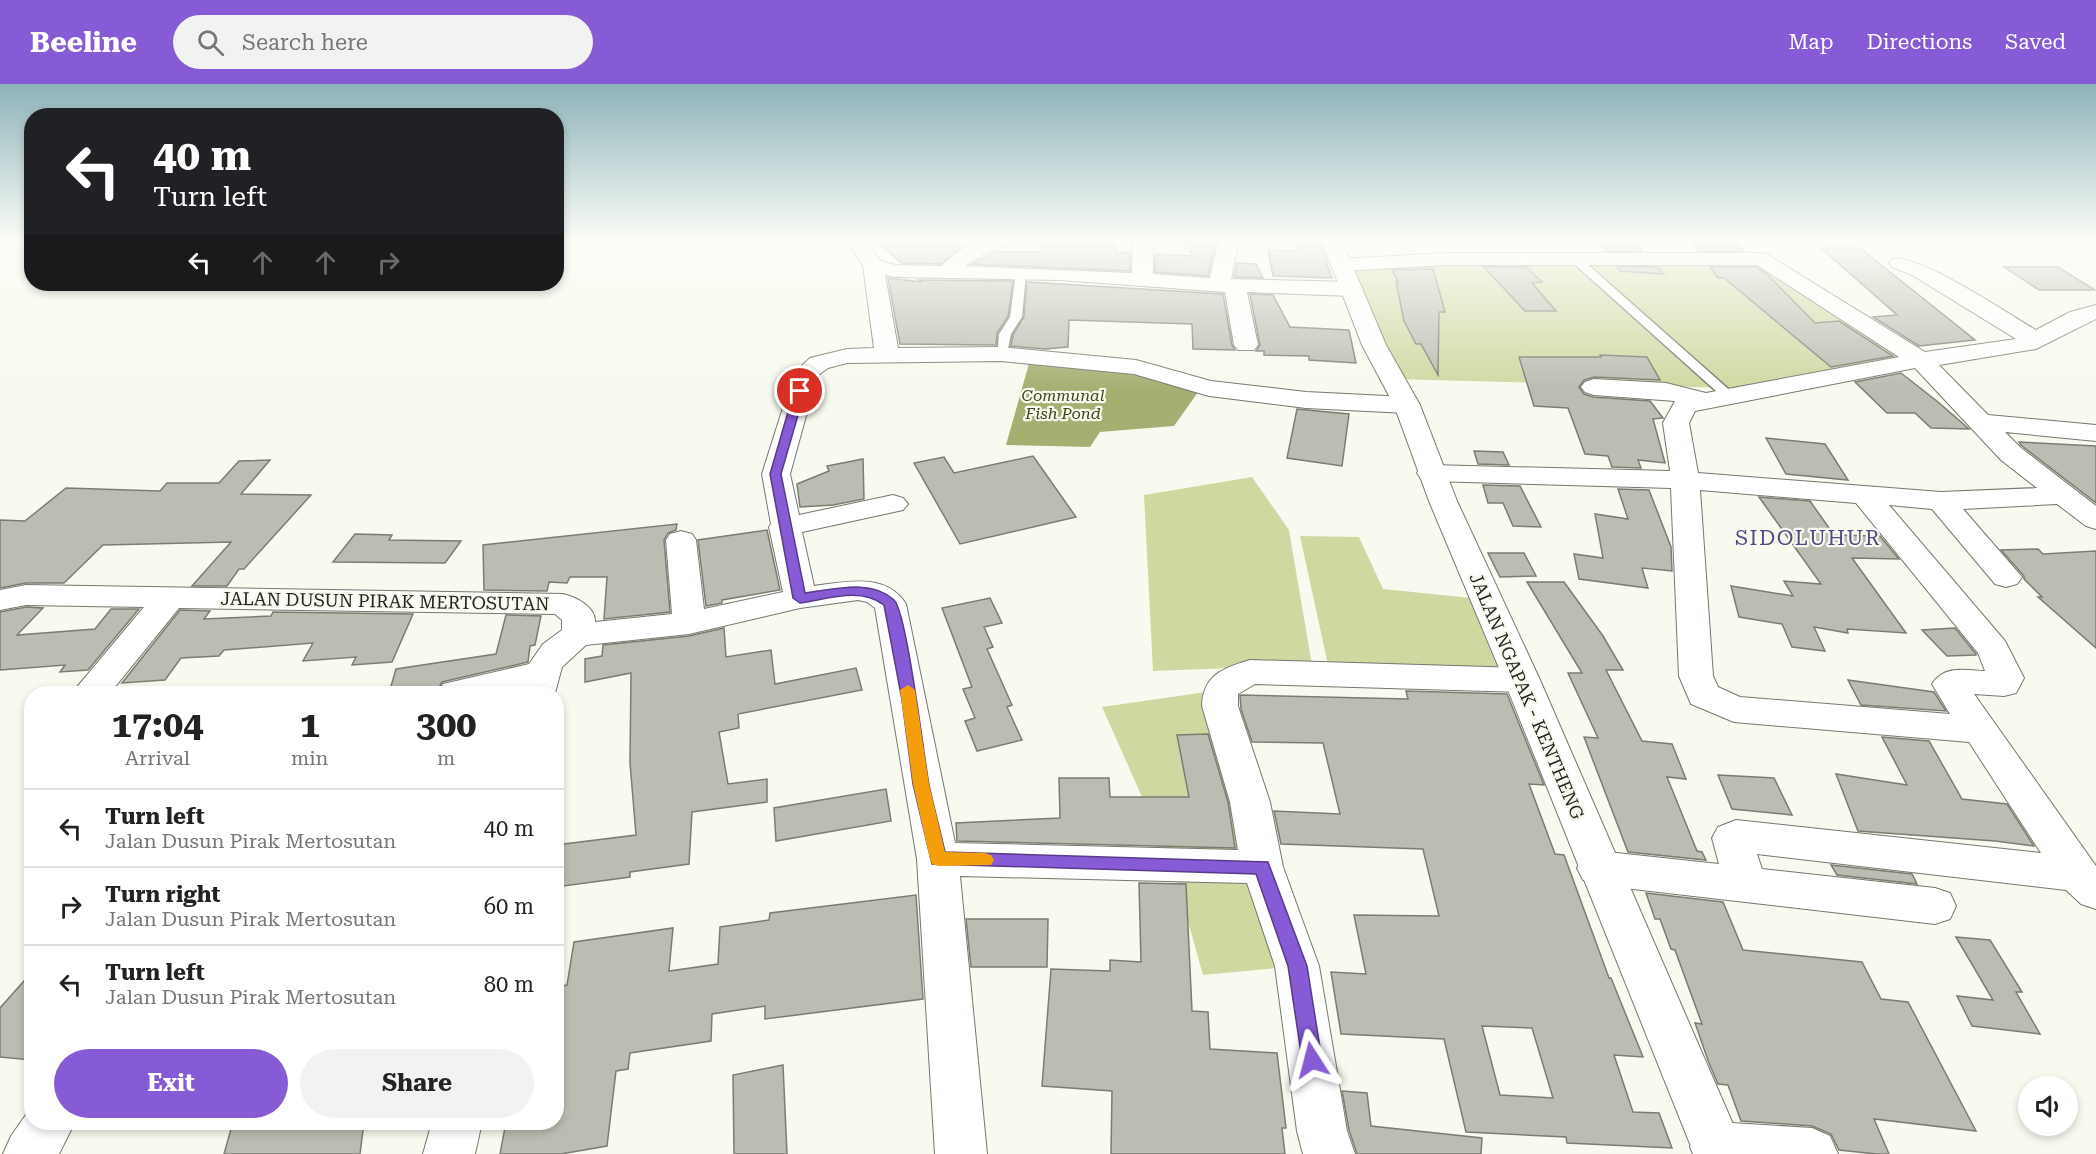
<!DOCTYPE html>
<style>
:root{--surface:#fff;--page:#f2f2f2;--text:#222;--muted:#767676;--line:#e0e0e0;--accent:#875bd5}
body{margin:0;font-family:"Roboto Serif",serif;background:var(--page);color:var(--text);height:100vh;display:flex;flex-direction:column;font-size:22px;white-space:nowrap}
*{box-sizing:border-box;margin:0}
p{font-size:20px;color:var(--muted)}
.icon{flex:none;width:33px;height:33px;fill:none;stroke:currentColor;stroke-width:2;stroke-linecap:round;stroke-linejoin:round}
.map{position:relative;flex:1;overflow:hidden}
.side{position:absolute;left:24px;top:602px;width:540px;height:444px;display:flex;flex-direction:column;background:var(--surface);border-radius:24px;box-shadow:0 3px 9px #0003}
.side>*{flex:none}
.hud{position:absolute;left:24px;top:24px;width:540px;height:183px;border-radius:24px;box-shadow:0 3px 9px #0003;background:#202124;color:#fff;overflow:hidden}
.fabs{position:absolute;left:2018px;top:992px;display:grid;gap:12px}
.fabs a{display:grid;place-items:center;width:60px;height:60px;border-radius:50%;background:var(--surface);box-shadow:0 3px 9px #0003;font-size:30px}
.pin{position:absolute;display:grid;place-items:center;width:51px;height:51px;color:#fff;margin:-26px;border:3px solid #fff;border-radius:50%;box-shadow:0 2px 6px #0007}
.me{position:absolute;width:66px;margin:-33px;rotate:351deg;stroke-linejoin:round;filter:drop-shadow(0 0 4px #0008)}
.turn{display:flex;align-items:center;gap:21px;height:126px;padding:0 30px;font-size:27px}
.turn .icon{width:78px;height:78px;stroke-width:2.5}
.turn b{display:block;font-size:42px;line-height:51px}
.lanes{display:flex;align-items:center;height:57px;padding:0 30px;background:#0003;justify-content:center;gap:30px;direction:ltr}
.lanes .off{opacity:.35}
.eta{display:flex;justify-content:space-evenly;align-items:center;height:102px;text-align:center}
.eta b{font-size:36px;font-weight:700;line-height:42px}
.button{display:flex;gap:12px;margin-top:auto;padding:12px 30px}
.button a{flex:1;height:69px;border-radius:36px;background:var(--accent);color:#fff;font-size:24px;font-weight:700;line-height:69px;text-align:center}
.button a+a{background:var(--page);color:var(--text)}
ul{padding:0;list-style:none}
li{display:flex;align-items:center;gap:18px;height:78px;padding:0 30px;border-top:2px solid var(--line)}
li div{flex:1}
li b{display:block;font-size:22px}
li em{font-style:normal}
header{display:flex;align-items:center;gap:36px;box-sizing:border-box;height:84px;padding:0 30px;background:var(--accent);color:#fff}
header strong{font-size:28px}
nav{display:flex;gap:33px;margin-inline-start:auto;font-size:21px}
.search{width:420px;height:54px;background:var(--page);display:flex;align-items:center;gap:15px;box-sizing:border-box;padding:0 21px;border-radius:33px;color:var(--muted);font-size:22px}
.map>svg:first-child{display:block}
.green{fill:#ced9a2}
.water{fill:#a4b072}
.building{fill:#babdb1;stroke:#7a7d72;stroke-width:1.5;fill-rule:evenodd}
.lines{fill:none;stroke-linecap:round;stroke-linejoin:round}
.lane-casing{stroke:#75786d;stroke-width:3}
.street-casing{stroke:#75786d;stroke-width:2}
.primary-casing{stroke:#75786d;stroke-width:2}
.lane{fill:#fff;fill-rule:evenodd}
.street{fill:#fff;fill-rule:evenodd}
.primary{fill:#fff;fill-rule:evenodd}
.route{fill:#875bd5;stroke:#583b8a;stroke-width:1.5}
.slow{fill:#f59e0b}
.labels{text-anchor:middle;dominant-baseline:central;stroke-width:4.5;stroke-linejoin:round;paint-order:stroke}
.far-water-label{font-size:16px;font-style:italic;fill:#404718;stroke:#f7faee}
.street-label{font-size:18px;fill:#242521;stroke:#f7faee}
.quarter-label{font-size:21px;letter-spacing:1.5px;fill:#5a4684;stroke:#f7faee}
</style>
<header>
<strong>Beeline</strong>
<div class="search"><svg class="icon" aria-label="search" viewBox="0 0 24 24"><circle cx="10" cy="10" r="6"/><path d="M15 15l6 6"/></svg>Search here</div>
<nav><a>Map</a><a>Directions</a><a>Saved</a></nav>
</header>
<div class="map">
<svg width="2096" height="1070" viewBox="0 0 2096 1070">
<rect width="100%" height="100%" fill="#f7faee"/>
<g class="green">
<path d="M 1761,175 L 1929,277 L 1784,298 L 1729,304 L 1395,295 L 1341,181 Z"/>
<path d="M 1252,393 L 1289,446 L 1312,581 L 1153,587 L 1144,411 Z"/>
<path d="M 1300,452 L 1359,453 L 1383,505 L 1471,514 L 1503,589 L 1328,581 Z"/>
<path d="M 1220,606 L 1297,882 L 1203,891 L 1172,780 L 1102,623 Z"/>
</g>
<path class="water" d="M 1030,276 L 1134,285 L 1201,304 L 1174,342 L 1100,348 L 1090,363 L 1006,361 Z"/>
<g class="building">
<path d="M 875,155 L 945,155 L 949,158 L 958,157 L 962,163 L 941,180 L 901,179 Z"/>
<path d="M 1044,155 L 1085,155 L 1085,158 L 1117,160 L 1115,168 L 1130,169 L 1130,187 L 972,180 L 994,168 L 1041,168 Z"/>
<path d="M 1184,155 L 1214,155 L 1216,158 L 1208,192 L 1155,188 L 1155,170 L 1193,172 Z"/>
<path d="M 1294,155 L 1319,155 L 1332,194 L 1273,192 L 1268,166 L 1298,167 Z"/>
<path d="M 1597,155 L 1631,155 L 1642,167 L 1605,167 Z"/>
<path d="M 1689,155 L 1733,155 L 1744,167 L 1698,167 Z"/>
<path d="M 1821,164 L 1860,164 L 1975,256 L 1919,262 L 1873,233 L 1897,231 Z"/>
<path d="M 1237,179 L 1256,180 L 1263,194 L 1234,193 Z"/>
<path d="M 1484,183 L 1526,183 L 1542,198 L 1532,199 L 1556,227 L 1525,227 Z"/>
<path d="M 1617,183 L 1657,183 L 1664,190 L 1620,187 Z"/>
<path d="M 1710,183 L 1756,183 L 1767,190 L 1815,239 L 1839,237 L 1893,272 L 1831,283 L 1724,194 L 1718,194 Z"/>
<path d="M 2004,183 L 2058,183 L 2095,206 L 2039,206 Z"/>
<path d="M 1433,185 L 1445,228 L 1439,228 L 1438,291 L 1421,260 L 1416,260 L 1404,237 L 1396,198 L 1398,198 L 1392,186 Z"/>
<path d="M 888,194 L 922,198 L 919,196 L 1013,197 L 1008,232 L 997,249 L 996,261 L 900,260 Z"/>
<path d="M 1027,198 L 1223,210 L 1232,261 L 1235,266 L 1193,265 L 1192,240 L 1069,236 L 1068,263 L 1045,265 L 1011,262 L 1013,251 L 1024,233 Z"/>
<path d="M 1250,210 L 1273,211 L 1290,243 L 1349,246 L 1356,279 L 1309,276 L 1309,272 L 1264,271 L 1264,267 L 1256,267 L 1260,261 Z"/>
<path d="M 1600,271 L 1647,273 L 1660,296 L 1594,293 L 1584,296 L 1579,303 L 1584,310 L 1593,313 L 1650,317 L 1663,334 L 1653,335 L 1665,379 L 1638,376 L 1641,384 L 1612,383 L 1608,372 L 1585,370 L 1568,324 L 1534,322 L 1519,273 L 1601,273 Z"/>
<path d="M 1901,289 L 1938,318 L 1969,345 L 1931,344 L 1915,329 L 1887,329 L 1855,298 Z"/>
<path d="M 1297,325 L 1349,330 L 1342,382 L 1287,374 Z"/>
<path d="M 1766,354 L 1825,360 L 1848,396 L 1786,390 Z"/>
<path d="M 2019,358 L 2096,362 L 2096,419 L 2022,362 Z"/>
<path d="M 1474,367 L 1503,368 L 1509,381 L 1478,380 Z"/>
<path d="M 1033,372 L 1076,433 L 960,460 L 914,379 L 944,373 L 954,389 Z"/>
<path d="M 863,375 L 864,415 L 833,421 L 800,423 L 797,400 L 829,387 L 827,382 Z"/>
<path d="M 270,376 L 241,410 L 311,411 L 244,485 L 239,485 L 227,502 L 192,502 L 231,458 L 103,461 L 64,499 L 26,499 L 0,504 L 0,436 L 25,437 L 66,404 L 160,407 L 167,399 L 219,399 L 239,377 Z"/>
<path d="M 1483,401 L 1520,402 L 1541,443 L 1513,442 L 1503,419 L 1488,419 Z"/>
<path d="M 1618,405 L 1649,406 L 1671,463 L 1672,487 L 1642,484 L 1648,504 L 1579,495 L 1574,470 L 1603,474 L 1595,430 L 1628,435 Z"/>
<path d="M 1759,413 L 1810,417 L 1834,451 L 1880,452 L 1899,475 L 1852,474 L 1906,549 L 1847,545 L 1848,549 L 1814,543 L 1825,567 L 1792,563 L 1782,540 L 1739,533 L 1731,502 L 1793,512 L 1784,497 L 1821,500 Z"/>
<path d="M 677,440 L 676,446 L 668,449 L 664,456 L 670,528 L 604,535 L 607,493 L 570,493 L 567,499 L 549,498 L 547,507 L 484,506 L 483,461 Z"/>
<path d="M 767,446 L 780,506 L 722,516 L 722,519 L 706,522 L 698,456 Z"/>
<path d="M 355,450 L 392,451 L 389,456 L 461,457 L 445,479 L 333,478 Z"/>
<path d="M 2038,465 L 2043,470 L 2096,467 L 2096,564 L 2038,513 L 2042,513 L 2024,495 L 2024,492 L 2001,466 Z"/>
<path d="M 1488,469 L 1524,469 L 1536,492 L 1500,493 Z"/>
<path d="M 1527,498 L 1564,498 L 1603,552 L 1623,586 L 1606,586 L 1642,657 L 1672,660 L 1686,695 L 1667,693 L 1697,767 L 1702,768 L 1706,776 L 1628,768 L 1584,653 L 1598,654 L 1568,589 L 1582,589 Z"/>
<path d="M 990,514 L 1002,539 L 984,543 L 993,563 L 987,565 L 1012,621 L 1007,623 L 1022,656 L 977,667 L 965,637 L 975,634 L 963,605 L 972,603 L 942,524 Z"/>
<path d="M 26,523 L 43,524 L 17,551 L 95,545 L 111,525 L 139,525 L 88,586 L 60,588 L 65,581 L 0,586 L 0,528 Z"/>
<path d="M 180,526 L 210,527 L 204,535 L 271,532 L 273,528 L 413,530 L 392,578 L 352,581 L 356,573 L 303,577 L 313,559 L 224,566 L 219,572 L 181,574 L 165,596 L 122,599 Z"/>
<path d="M 506,531 L 541,532 L 535,561 L 530,562 L 528,578 L 442,598 L 436,609 L 389,609 L 396,585 L 496,570 Z"/>
<path d="M 724,544 L 726,573 L 771,566 L 775,600 L 856,584 L 862,606 L 738,630 L 739,644 L 719,648 L 728,700 L 767,695 L 767,718 L 692,728 L 689,780 L 630,788 L 630,793 L 556,803 L 556,761 L 636,751 L 630,679 L 631,589 L 585,598 L 585,575 L 602,572 L 603,561 L 689,552 Z"/>
<path d="M 1955,544 L 1976,570 L 1976,571 L 1947,572 L 1922,546 Z"/>
<path d="M 1848,596 L 1934,608 L 1946,627 L 1861,621 Z"/>
<path d="M 1406,607 L 1507,610 L 1544,701 L 1529,700 L 1555,770 L 1564,771 L 1609,894 L 1611,894 L 1643,973 L 1614,971 L 1633,1028 L 1659,1029 L 1672,1064 L 1567,1059 L 1566,1053 L 1466,1048 L 1444,955 L 1341,950 L 1331,888 L 1366,890 L 1354,831 L 1439,832 L 1423,765 L 1281,760 L 1274,727 L 1340,730 L 1323,659 L 1252,658 L 1241,625 L 1240,611 L 1408,615 ZM 1482,942 L 1532,944 L 1553,1014 L 1500,1011 Z"/>
<path d="M 1208,650 L 1228,718 L 1235,764 L 957,757 L 956,739 L 1060,734 L 1059,694 L 1109,694 L 1110,713 L 1189,713 L 1177,651 Z"/>
<path d="M 1882,653 L 1929,657 L 1962,715 L 2007,720 L 2034,762 L 1995,757 L 1858,747 L 1836,690 L 1907,701 Z"/>
<path d="M 1718,691 L 1774,694 L 1792,731 L 1732,725 Z"/>
<path d="M 886,705 L 891,737 L 776,757 L 774,724 Z"/>
<path d="M 1831,781 L 1912,790 L 1917,800 L 1837,791 Z"/>
<path d="M 1139,799 L 1186,800 L 1192,927 L 1208,928 L 1210,965 L 1277,969 L 1286,1044 L 1282,1044 L 1285,1070 L 1111,1070 L 1112,1007 L 1042,1002 L 1051,885 L 1110,887 L 1110,876 L 1141,878 Z"/>
<path d="M 1646,809 L 1723,818 L 1743,866 L 1862,878 L 1881,915 L 1908,918 L 1976,1047 L 1874,1035 L 1889,1070 L 1876,1070 L 1839,1066 L 1831,1050 L 1812,1042 L 1741,1037 L 1728,1001 L 1718,1000 L 1709,979 L 1695,939 L 1702,940 L 1675,866 L 1671,865 L 1660,835 L 1655,835 Z"/>
<path d="M 916,811 L 923,915 L 765,935 L 765,922 L 712,930 L 711,957 L 630,969 L 628,985 L 616,987 L 607,1062 L 561,1070 L 500,1070 L 506,1038 L 556,1038 L 556,903 L 567,901 L 574,858 L 673,844 L 669,887 L 718,880 L 720,843 L 769,836 L 770,829 Z"/>
<path d="M 966,835 L 1048,835 L 1047,883 L 971,883 Z"/>
<path d="M 1956,853 L 1990,856 L 2022,908 L 2016,908 L 2040,950 L 1972,942 L 1957,912 L 1993,916 Z"/>
<path d="M 32,888 L 32,976 L 0,973 L 0,924 Z"/>
<path d="M 783,981 L 787,1070 L 734,1070 L 733,991 Z"/>
<path d="M 1342,1007 L 1367,1009 L 1371,1042 L 1482,1054 L 1481,1070 L 1357,1070 L 1349,1046 Z"/>
<path d="M 233,1038 L 364,1038 L 360,1070 L 224,1070 Z"/>
</g>
<g class="lines">
<g class="lane-casing">
<g id="lane">
<path d="M 1570,172 L 1578,172 L 1734,310 L 1734,316 L 1726,316 L 1570,176 Z"/>
<path d="M 1021,186 L 1026,189 L 1022,233 L 1011,250 L 1007,270 L 997,273 L 999,250 L 1010,233 L 1016,189 Z"/>
</g>
</g>
<g class="street-casing">
<g id="street">
<path d="M 844,155 L 864,155 L 880,177 L 896,181 L 942,182 C 966,156 984,155 1017,155 L 1014,159 L 989,167 L 965,182 L 1132,189 L 1133,155 L 1153,155 L 1153,190 L 1210,194 L 1219,155 L 1239,155 L 1231,195 L 1352,198 L 1360,200 L 1363,205 L 1360,210 L 1352,212 L 1247,208 L 1258,261 L 1254,266 L 1238,266 L 1234,261 L 1225,208 L 1060,196 L 896,193 L 885,191 L 898,264 L 1001,263 L 1136,276 L 1211,297 L 1306,308 L 1407,313 L 1416,316 L 1420,321 L 1416,326 L 1407,329 L 1306,324 L 1209,312 L 1134,290 L 1001,277 L 847,279 L 828,284 L 817,292 L 790,390 L 799,431 L 893,411 L 903,414 L 908,420 L 903,426 L 802,448 L 814,502 C 845,498 886,488 906,520 L 955,759 L 1238,766 L 1230,718 L 1202,622 C 1203,591 1223,584 1250,576 L 1522,584 L 1534,588 L 1540,596 L 1534,604 L 1522,608 L 1255,600 L 1238,610 L 1238,622 L 1270,718 L 1283,783 L 1319,882 L 1347,1047 L 1355,1070 L 1303,1070 L 1297,1047 L 1275,882 L 1247,799 L 960,792 L 987,1070 L 935,1070 L 917,775 L 875,524 L 867,518 L 858,516 L 800,524 L 689,550 L 586,561 L 562,583 L 555,609 L 519,609 L 520,606 L 508,609 L 438,609 L 443,600 L 529,580 L 543,560 L 562,546 L 562,536 L 555,530 L 179,524 L 110,609 L 72,609 L 144,523 L 26,521 L 0,526 L 0,506 L 26,501 L 563,510 C 576,513 596,523 595,538 L 672,530 L 666,456 L 670,450 L 681,447 L 692,450 L 696,456 L 704,525 L 783,508 L 769,443 L 771,440 L 762,390 L 794,289 L 810,274 L 847,265 L 874,264 L 863,181 Z"/>
<path d="M 1447,169 L 1761,169 L 1768,171 L 1925,268 L 2016,255 L 1912,191 L 1892,183 L 1889,179 L 1892,175 C 1917,168 2010,231 2036,246 L 2070,228 L 2096,221 L 2096,235 L 2036,265 L 1939,281 L 1988,331 L 2096,341 L 2096,357 L 2005,348 L 2021,364 L 2096,422 L 2096,445 L 2086,442 L 2057,420 L 1963,425 L 2022,493 L 2017,500 L 2006,503 L 1995,500 L 1932,425 L 1889,421 L 2005,557 L 2024,594 L 2016,609 L 2004,612 L 1974,610 L 2096,782 L 2096,825 L 2081,820 L 2066,806 L 1757,770 L 1762,785 L 1935,804 L 1950,809 L 1956,822 L 1950,835 L 1935,840 L 1598,801 L 1583,796 L 1577,784 L 1583,772 L 1598,767 L 1719,780 L 1712,754 L 1718,743 L 1736,736 L 2041,769 L 1969,658 L 1734,638 L 1691,620 L 1679,592 L 1671,404 L 1431,397 L 1421,395 L 1417,389 L 1421,383 L 1431,381 L 1670,387 L 1663,339 L 1675,317 L 1594,311 L 1585,308 L 1581,303 L 1585,298 L 1594,295 L 1666,299 L 1706,309 L 1899,273 L 1757,181 L 1447,181 L 1341,187 L 1334,185 L 1331,181 L 1334,177 L 1341,175 ZM 1915,284 L 2001,376 L 2037,404 L 1941,408 L 1698,389 L 1689,339 L 1695,327 ZM 1700,406 L 1856,419 L 1978,569 L 1985,587 C 1965,586 1944,581 1932,600 L 1950,630 L 1740,613 L 1718,603 L 1713,592 Z"/>
<path d="M 32,1022 L 32,1038 L 75,1038 L 59,1070 L 3,1070 L 11,1052 Z"/>
<path d="M 432,1038 L 482,1038 L 475,1070 L 423,1070 Z"/>
<path d="M 1716,1038 L 1812,1044 L 1830,1052 L 1838,1070 L 1693,1070 L 1690,1063 L 1698,1045 Z"/>
</g>
</g>
<g class="primary-casing">
<path id="primary" d="M 1321,155 L 1341,155 L 1386,261 L 1420,321 L 1457,417 L 1540,596 L 1746,1070 L 1694,1070 L 1504,596 L 1429,417 L 1394,321 L 1362,261 Z"/>
</g>
<use href="#lane" class="lane"/>
<use href="#street" class="street"/>
<use href="#primary" class="primary"/>
</g>
<linearGradient id="sky" x2="0" y2="1"><stop stop-color="#8db2b9"/><stop offset="0.51" stop-color="#fbfdf7"/><stop offset="1" stop-color="#fbfdf7" stop-opacity="0"/></linearGradient>
<rect width="2096" height="305" fill="url(#sky)"/>
<path class="route" d="M 800,304 L 805,307 L 781,390 L 805,509 C 833,506 871,494 894,516 C 907,528 924,674 929,701 C 934,724 940,746 945,768 L 1268,778 L 1307,882 L 1322,976 L 1319,983 L 1312,986 L 1305,983 L 1302,976 L 1288,882 L 1256,790 L 932,780 L 913,700 L 902,616 L 884,521 C 860,503 828,515 800,519 L 793,514 L 770,390 L 794,307 Z"/>
<path class="slow" d="M 908,601 L 915,606 L 929,700 L 945,768 L 985,769 L 991,771 L 994,776 L 991,781 L 938,782 L 932,780 L 930,775 L 913,700 L 900,606 Z"/>
<g class="labels">
<g class="far-water-label">
<text x="1063" y="311">Communal<tspan x="1063" dy="18">Fish Pond</tspan></text>
</g>
<g class="street-label">
<text transform="translate(385 517) rotate(1)">JALAN DUSUN PIRAK MERTOSUTAN</text>
<text transform="translate(1527 612) rotate(67)">JALAN NGAPAK - KENTHENG</text>
</g>
<g class="quarter-label">
<text x="1808" y="454">SIDOLUHUR</text>
</g>
</g>
</svg>
<div class="fabs">
<a><svg class="icon" aria-label="sound" viewBox="0 0 24 24"><path d="M4 9h4l5-4v14l-5-4H4zM17 9q2 3 0 6"/></svg></a>
</div>
<div class="pin" style="left:800px;top:307px;background:#d93025"><svg class="icon" aria-label="arrive" viewBox="0 0 24 24"><path d="M6 21V4h12l-3 4 3 4H6"/></svg></div>
<svg class="me" style="left:1312px;top:976px" viewBox="-20 -20 40 40"><path d="M0-17L14 15 0 8-14 15z" fill="#875bd5" stroke="#fff" stroke-width="4"/></svg>
<div class="hud">
<div class="turn"><svg class="icon" aria-label="left" viewBox="0 0 24 24"><path d="M17 20v-9H6M10 6l-5 5 5 5"/></svg><div><b>40 m</b>Turn left</div></div>
<div class="lanes"><svg class="icon" aria-label="left" viewBox="0 0 24 24"><path d="M17 20v-9H6M10 6l-5 5 5 5"/></svg><svg class="icon off" aria-label="ahead" viewBox="0 0 24 24"><path d="M12 20V5M6 11l6-6 6 6"/></svg><svg class="icon off" aria-label="ahead" viewBox="0 0 24 24"><path d="M12 20V5M6 11l6-6 6 6"/></svg><svg class="icon off" aria-label="right" viewBox="0 0 24 24"><path d="M7 20v-9h11M14 6l5 5-5 5"/></svg></div>
</div>
<section class="side">
<div class="eta">
<div><b>17:04</b><p>Arrival</p></div>
<div><b>1</b><p>min</p></div>
<div><b>300</b><p>m</p></div>
</div>
<ul>
<li><svg class="icon" aria-label="left" viewBox="0 0 24 24"><path d="M17 20v-9H6M10 6l-5 5 5 5"/></svg><div><b>Turn left</b><p>Jalan Dusun Pirak Mertosutan</p></div><em>40 m</em></li>
<li><svg class="icon" aria-label="right" viewBox="0 0 24 24"><path d="M7 20v-9h11M14 6l5 5-5 5"/></svg><div><b>Turn right</b><p>Jalan Dusun Pirak Mertosutan</p></div><em>60 m</em></li>
<li><svg class="icon" aria-label="left" viewBox="0 0 24 24"><path d="M17 20v-9H6M10 6l-5 5 5 5"/></svg><div><b>Turn left</b><p>Jalan Dusun Pirak Mertosutan</p></div><em>80 m</em></li>
</ul>
<div class="button"><a>Exit</a><a>Share</a></div>
</section>
</div>
